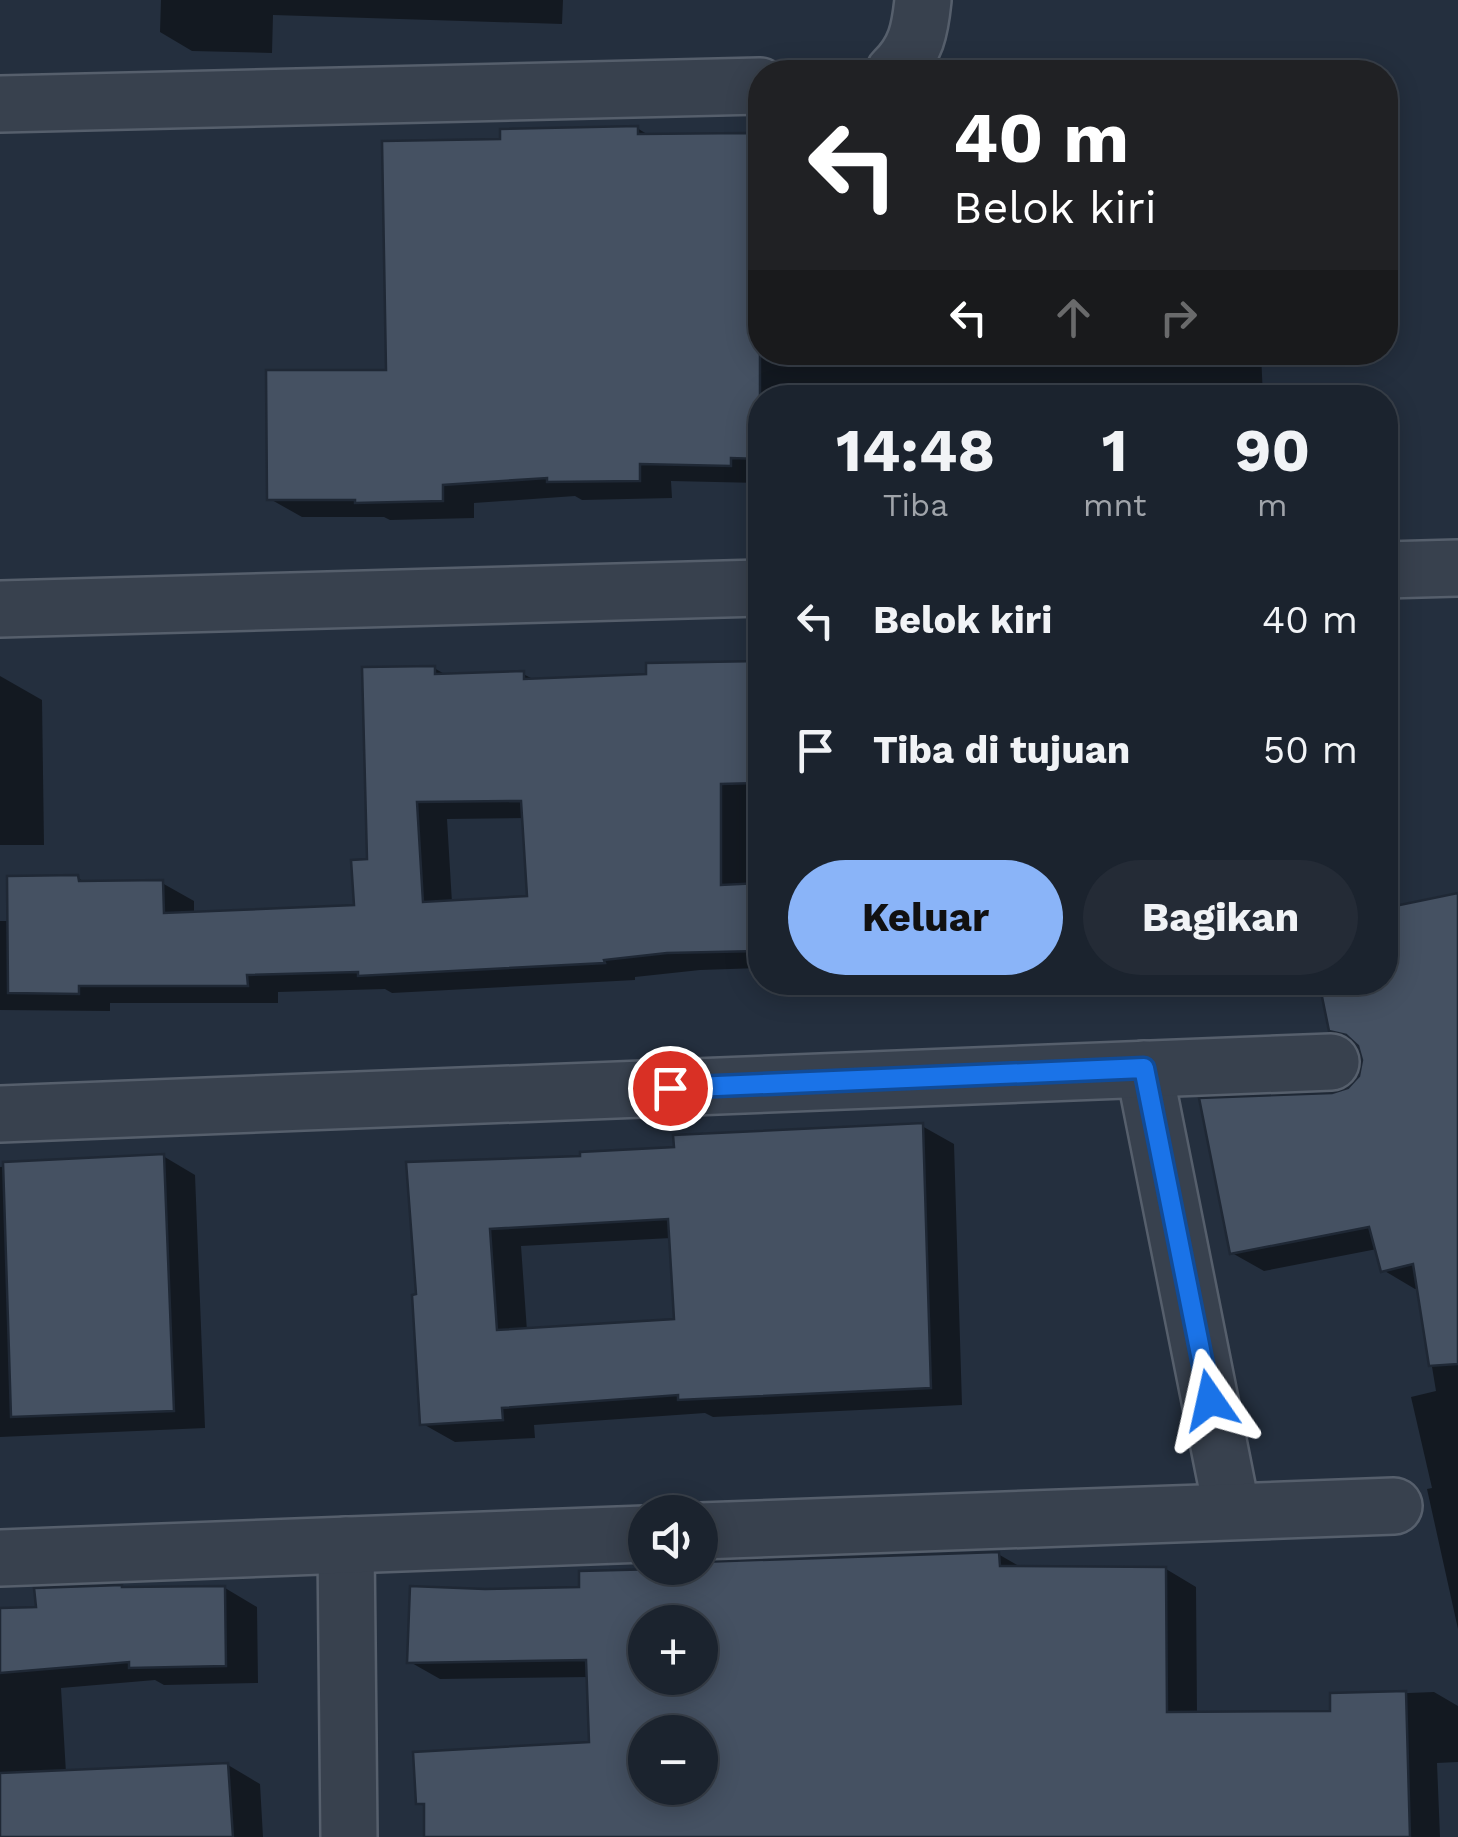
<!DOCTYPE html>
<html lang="id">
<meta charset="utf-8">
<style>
:root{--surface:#1b232e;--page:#242b36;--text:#f1f3f6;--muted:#a0a4aa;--line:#39404a;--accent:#8ab4f8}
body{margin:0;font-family:"Work Sans",sans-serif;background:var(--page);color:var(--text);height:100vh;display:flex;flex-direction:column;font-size:38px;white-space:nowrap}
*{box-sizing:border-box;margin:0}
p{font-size:32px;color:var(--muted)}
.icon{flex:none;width:55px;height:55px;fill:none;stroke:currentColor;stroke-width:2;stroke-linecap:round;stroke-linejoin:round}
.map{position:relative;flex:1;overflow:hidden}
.side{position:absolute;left:748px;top:385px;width:650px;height:610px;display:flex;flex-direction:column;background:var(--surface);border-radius:40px;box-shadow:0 5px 25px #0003,0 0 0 2px var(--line)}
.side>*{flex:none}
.top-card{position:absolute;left:748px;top:60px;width:650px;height:305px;border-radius:40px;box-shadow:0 5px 25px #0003,0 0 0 2px var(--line);background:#202124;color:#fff;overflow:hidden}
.tools{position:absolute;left:628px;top:1495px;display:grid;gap:20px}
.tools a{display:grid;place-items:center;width:90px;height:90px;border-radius:50%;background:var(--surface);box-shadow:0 5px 25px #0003,0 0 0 2px var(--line);font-size:50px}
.pin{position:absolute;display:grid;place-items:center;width:85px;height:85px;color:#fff;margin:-42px;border:5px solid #fff;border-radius:50%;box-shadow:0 2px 10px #0007}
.me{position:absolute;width:110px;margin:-55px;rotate:349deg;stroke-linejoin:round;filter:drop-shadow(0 0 8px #0008)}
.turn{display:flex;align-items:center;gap:35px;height:210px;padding:0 40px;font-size:45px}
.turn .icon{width:130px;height:130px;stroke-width:2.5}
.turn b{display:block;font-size:70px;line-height:85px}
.lanes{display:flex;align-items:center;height:95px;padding:0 40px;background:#0003;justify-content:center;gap:50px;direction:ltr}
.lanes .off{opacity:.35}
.eta{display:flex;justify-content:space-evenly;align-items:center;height:170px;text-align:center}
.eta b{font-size:60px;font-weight:700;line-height:70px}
.button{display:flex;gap:20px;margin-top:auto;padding:20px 40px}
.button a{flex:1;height:115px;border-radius:60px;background:var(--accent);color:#111;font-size:40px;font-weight:700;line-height:115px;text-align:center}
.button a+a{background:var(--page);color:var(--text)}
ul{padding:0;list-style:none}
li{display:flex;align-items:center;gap:30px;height:130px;padding:0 40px}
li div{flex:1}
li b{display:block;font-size:38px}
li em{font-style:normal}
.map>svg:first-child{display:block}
.shadow{fill:#0007;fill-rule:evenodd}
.building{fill:#455162;stroke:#1f2835;stroke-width:2.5;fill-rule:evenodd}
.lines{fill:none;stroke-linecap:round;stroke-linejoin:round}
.minor-casing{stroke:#565f6c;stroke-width:60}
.minor{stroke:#38414e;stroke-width:55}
.route-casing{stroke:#114b97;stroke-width:25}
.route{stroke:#1a73e8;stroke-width:18}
</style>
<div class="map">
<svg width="1458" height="1837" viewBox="0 0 1458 1837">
<rect width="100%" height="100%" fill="#242f3e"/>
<g class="shadow">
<path d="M 161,0 L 563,0 L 562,24 L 273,15 L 272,53 L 192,51 L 160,32 Z"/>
<path d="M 637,128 L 650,136 L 760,133 L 760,352 L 1261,352 L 1263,398 L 760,398 L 760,483 L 671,481 L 672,498 L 582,500 L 575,496 L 474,503 L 474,518 L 390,520 L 384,517 L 302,517 L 270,499 L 389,373 L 503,141 Z"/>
<path d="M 760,663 L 760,968 L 700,970 L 635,977 L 635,980 L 392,993 L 385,989 L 278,992 L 278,1003 L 110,1003 L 110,1011 L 0,1010 L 0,921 L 10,921 L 78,878 L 88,884 L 162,883 L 194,901 L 194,914 L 356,908 L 434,668 L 448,676 L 523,674 L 537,681 L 648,676 ZM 525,818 L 530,898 L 452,903 L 447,819 Z"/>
<path d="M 0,676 L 42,700 L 44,845 L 0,845 Z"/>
<path d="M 1458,896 L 1458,1629 L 1427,1489 L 1432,1488 L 1411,1397 L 1436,1391 L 1419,1288 L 1415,1289 L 1383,1270 L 1377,1249 L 1264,1271 L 1232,1253 L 1333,1096 L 1350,1090 L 1361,1077 L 1365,1060 L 1360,1045 L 1332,1029 L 1385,982 L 1385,911 Z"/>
<path d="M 922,1126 L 954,1144 L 962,1405 L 713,1417 L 705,1413 L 534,1425 L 535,1438 L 455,1442 L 423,1424 L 418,1297 L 408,1165 L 583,1158 ZM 671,1238 L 676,1321 L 527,1331 L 521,1246 Z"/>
<path d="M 163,1156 L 195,1175 L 205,1428 L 0,1437 L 0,1167 Z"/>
<path d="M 998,1554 L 1024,1569 L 1166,1569 L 1196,1587 L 1197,1715 L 1333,1714 L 1332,1696 L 1434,1692 L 1458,1706 L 1458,1762 L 1437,1763 L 1440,1837 L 427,1837 L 427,1807 L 418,1803 L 591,1745 L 589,1677 L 440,1679 L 410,1662 L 485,1592 L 582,1589 L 668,1572 L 669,1568 L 700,1568 L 700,1564 ZM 645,1622 L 700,1622 L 700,1678 L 645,1678 ZM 645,1732 L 700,1732 L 700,1788 L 645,1788 Z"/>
<path d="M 225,1588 L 257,1607 L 258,1683 L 164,1685 L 155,1680 L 61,1688 L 66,1773 L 228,1765 L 260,1784 L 263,1837 L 0,1837 L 0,1611 Z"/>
</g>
<g class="building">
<path d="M 638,126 L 638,134 L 748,133 L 752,339 L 760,339 L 760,459 L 731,458 L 731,466 L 640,464 L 640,481 L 547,482 L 547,478 L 443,485 L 443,501 L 355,503 L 355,500 L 267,500 L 266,370 L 386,370 L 382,141 L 500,139 L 500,129 Z"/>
<path d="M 760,661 L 760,783 L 721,784 L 721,885 L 760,883 L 760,951 L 667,953 L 604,960 L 605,963 L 358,976 L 358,972 L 247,975 L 248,986 L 79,986 L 79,994 L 8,993 L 7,876 L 78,875 L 79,881 L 163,880 L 164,913 L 354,905 L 351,860 L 367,859 L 362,667 L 435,666 L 435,674 L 524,671 L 524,679 L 646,674 L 646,663 ZM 521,801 L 527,896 L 423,902 L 417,802 Z"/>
<path d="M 1458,893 L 1458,1364 L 1429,1366 L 1413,1264 L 1381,1272 L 1369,1227 L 1230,1254 L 1199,1098 L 1332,1093 L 1348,1088 L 1359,1076 L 1362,1060 L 1358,1046 L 1346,1035 L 1329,1031 L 1319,982 L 1385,982 L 1385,908 Z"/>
<path d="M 923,1123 L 931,1388 L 678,1400 L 678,1395 L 502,1408 L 503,1420 L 420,1425 L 412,1295 L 416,1294 L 406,1162 L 580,1156 L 580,1152 L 674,1147 L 673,1135 ZM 668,1219 L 674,1319 L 497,1330 L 490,1229 Z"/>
<path d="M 164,1154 L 174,1411 L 11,1417 L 3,1162 Z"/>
<path d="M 999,1552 L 1000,1566 L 1166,1567 L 1167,1712 L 1330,1711 L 1330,1693 L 1406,1691 L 1410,1837 L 424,1837 L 424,1804 L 416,1804 L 413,1752 L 589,1742 L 586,1660 L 407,1663 L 410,1586 L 485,1589 L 579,1587 L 579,1571 L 700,1568 L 700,1562 ZM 645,1622 L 700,1622 L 700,1678 L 645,1678 ZM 645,1732 L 700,1732 L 700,1788 L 645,1788 Z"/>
<path d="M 122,1585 L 122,1587 L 225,1586 L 226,1666 L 129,1668 L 129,1662 L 0,1673 L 0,1608 L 36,1607 L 34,1588 Z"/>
<path d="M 228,1763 L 233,1837 L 0,1837 L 0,1773 Z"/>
</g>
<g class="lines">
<g class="minor-casing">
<g id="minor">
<path d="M 894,72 C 916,51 920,30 923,0"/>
<path d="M 0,104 L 760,86"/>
<path d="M 1385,570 L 1458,568"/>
<path d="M 0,609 L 760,588"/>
<path d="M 1144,1069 L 1232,1511"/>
<path d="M 0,1114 L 1331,1062"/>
<path d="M 700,1531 L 1394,1506"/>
<path d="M 346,1545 L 349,1837"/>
<path d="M 0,1558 L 645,1534"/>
</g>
</g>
<use href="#minor" class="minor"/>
</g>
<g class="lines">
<g class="route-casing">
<path id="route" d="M 670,1088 L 1144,1068 L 1210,1400"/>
</g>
<use href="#route" class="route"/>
</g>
</svg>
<div class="tools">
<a><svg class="icon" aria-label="sound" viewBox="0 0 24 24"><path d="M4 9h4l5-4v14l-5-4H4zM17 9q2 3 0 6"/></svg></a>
<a>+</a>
<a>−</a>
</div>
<div class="pin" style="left:670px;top:1088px;background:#d93025"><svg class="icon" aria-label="arrive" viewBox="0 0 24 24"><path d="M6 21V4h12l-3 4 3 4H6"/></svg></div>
<svg class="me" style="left:1210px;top:1400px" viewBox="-20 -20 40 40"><path d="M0-17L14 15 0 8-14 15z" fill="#1a73e8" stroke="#fff" stroke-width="4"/></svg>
<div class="top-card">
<div class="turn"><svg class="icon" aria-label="left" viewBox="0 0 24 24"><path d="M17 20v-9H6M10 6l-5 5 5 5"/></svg><div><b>40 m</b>Belok kiri</div></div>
<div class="lanes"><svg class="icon" aria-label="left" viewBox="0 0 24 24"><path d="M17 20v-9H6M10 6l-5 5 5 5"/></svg><svg class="icon off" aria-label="ahead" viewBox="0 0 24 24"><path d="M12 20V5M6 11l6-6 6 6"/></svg><svg class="icon off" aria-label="right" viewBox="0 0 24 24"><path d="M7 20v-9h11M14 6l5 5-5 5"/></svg></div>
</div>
<section class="side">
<div class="eta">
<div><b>14:48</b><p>Tiba</p></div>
<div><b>1</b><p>mnt</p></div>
<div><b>90</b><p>m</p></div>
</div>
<ul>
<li><svg class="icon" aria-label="left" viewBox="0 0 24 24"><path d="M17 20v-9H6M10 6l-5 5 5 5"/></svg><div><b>Belok kiri</b></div><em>40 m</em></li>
<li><svg class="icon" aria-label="arrive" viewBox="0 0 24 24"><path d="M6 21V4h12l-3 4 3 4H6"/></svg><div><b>Tiba di tujuan</b></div><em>50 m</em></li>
</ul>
<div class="button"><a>Keluar</a><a>Bagikan</a></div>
</section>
</div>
